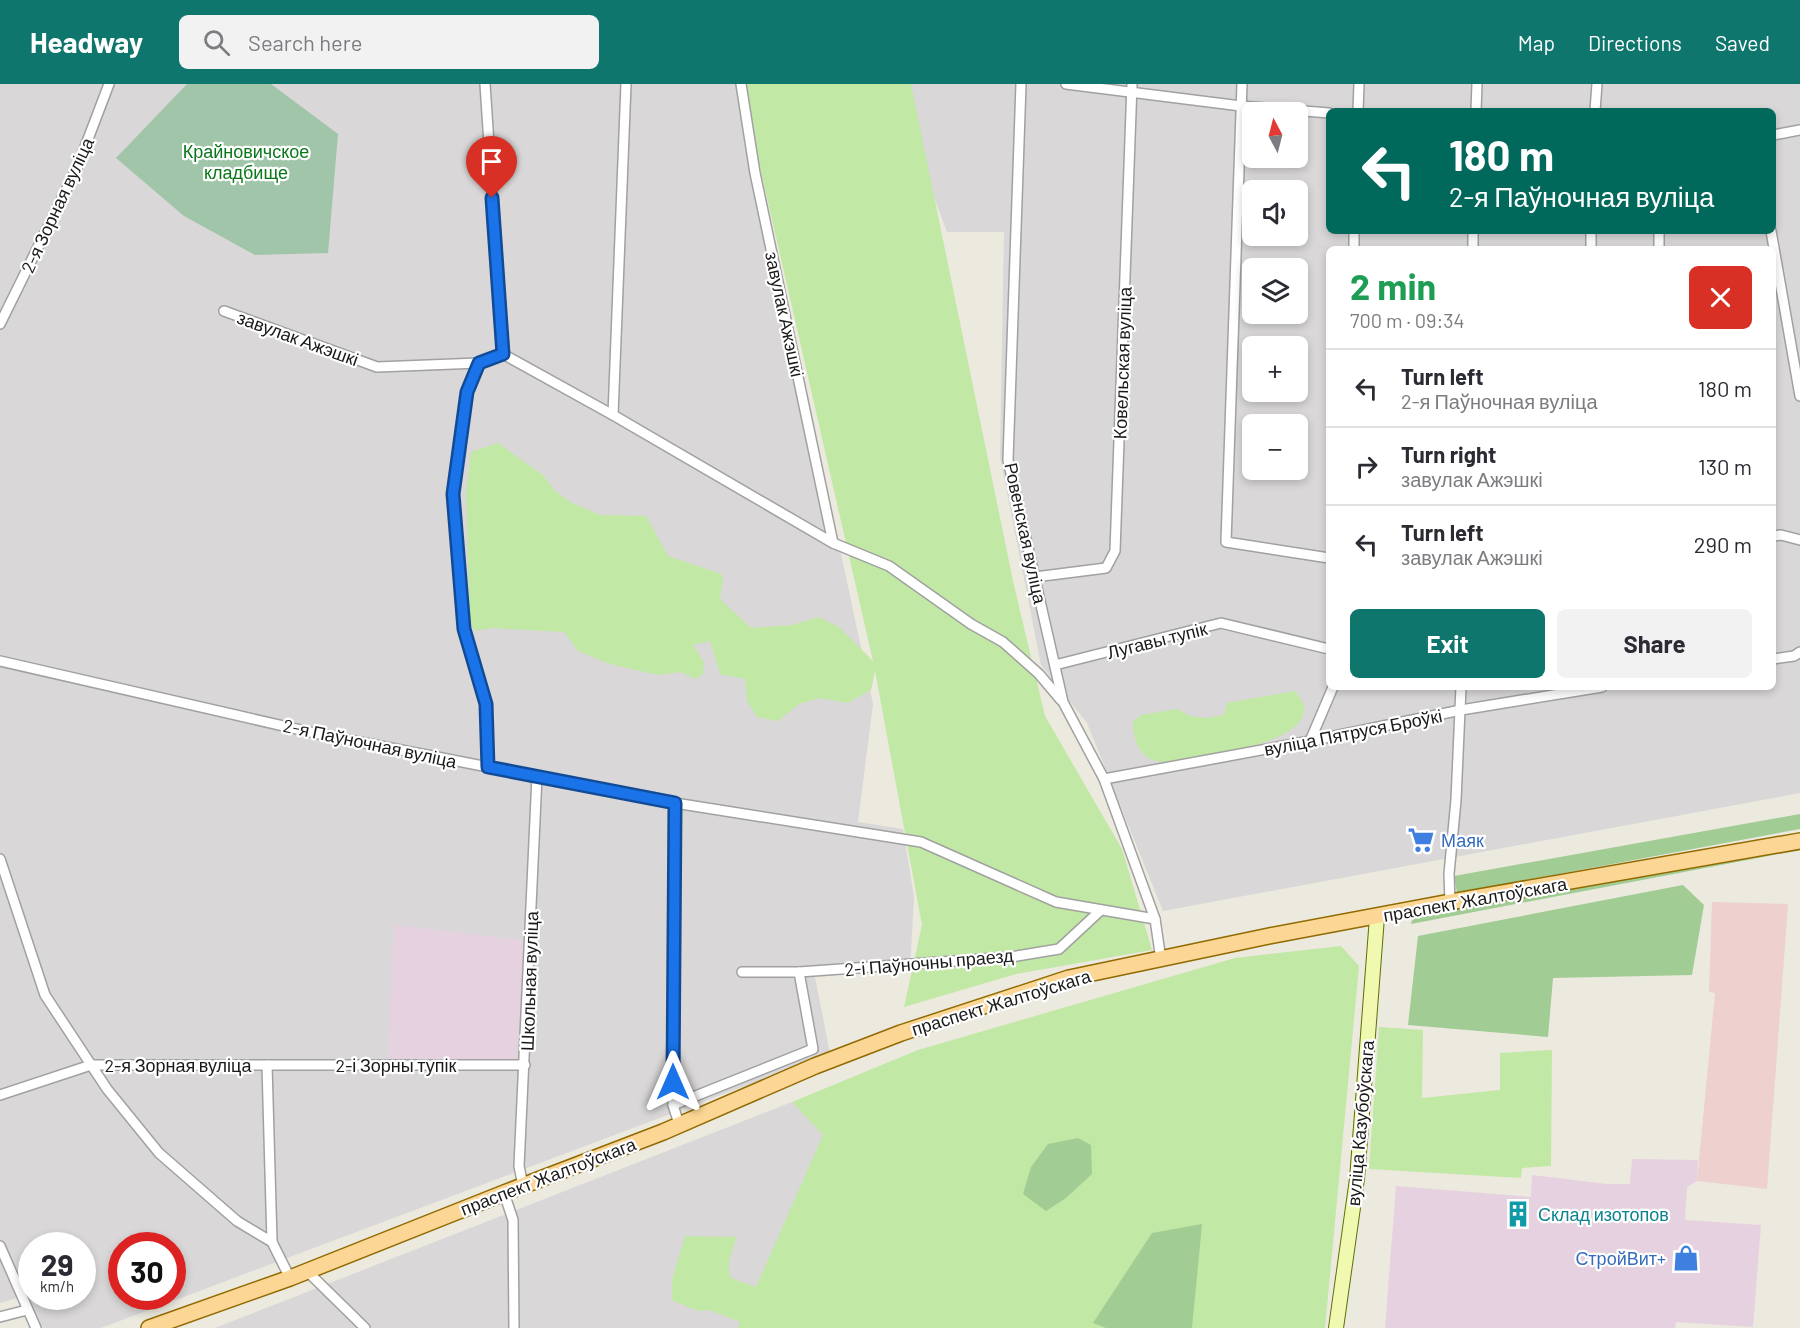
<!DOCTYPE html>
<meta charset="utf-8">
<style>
:root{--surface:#fff;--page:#f2f2f3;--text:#2b2b33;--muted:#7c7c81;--line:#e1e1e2;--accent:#0f766e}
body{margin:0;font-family:Barlow,sans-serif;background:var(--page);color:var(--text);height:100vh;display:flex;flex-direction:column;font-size:22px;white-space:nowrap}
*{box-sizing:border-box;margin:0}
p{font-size:20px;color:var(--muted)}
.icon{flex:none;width:33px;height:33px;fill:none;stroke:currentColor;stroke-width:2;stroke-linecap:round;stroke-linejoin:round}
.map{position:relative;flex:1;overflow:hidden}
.panel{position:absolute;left:1326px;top:162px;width:450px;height:444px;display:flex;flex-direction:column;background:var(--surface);border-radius:9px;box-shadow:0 3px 9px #0003}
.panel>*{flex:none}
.guide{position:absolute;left:1326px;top:24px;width:450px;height:126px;border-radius:9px;box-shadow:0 3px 9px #0003;background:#00695c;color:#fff;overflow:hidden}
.needle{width:39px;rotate:353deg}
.tools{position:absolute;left:1242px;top:18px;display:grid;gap:12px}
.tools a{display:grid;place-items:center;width:66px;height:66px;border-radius:9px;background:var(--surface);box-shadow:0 3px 9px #0003;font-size:30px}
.speed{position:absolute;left:18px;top:1148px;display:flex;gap:12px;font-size:30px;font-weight:700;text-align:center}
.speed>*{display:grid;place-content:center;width:78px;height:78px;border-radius:50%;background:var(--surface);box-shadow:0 3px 9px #0003;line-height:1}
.speed small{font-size:15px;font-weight:400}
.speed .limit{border:9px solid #d22;background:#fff;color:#111}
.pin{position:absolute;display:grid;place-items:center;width:51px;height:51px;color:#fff;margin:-62px -26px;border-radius:50% 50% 50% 0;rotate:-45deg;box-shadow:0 0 6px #0007}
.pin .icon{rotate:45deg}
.me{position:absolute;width:66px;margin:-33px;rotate:0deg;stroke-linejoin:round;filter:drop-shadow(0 0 4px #0008)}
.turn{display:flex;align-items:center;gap:21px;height:126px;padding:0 24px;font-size:27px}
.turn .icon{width:78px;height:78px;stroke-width:2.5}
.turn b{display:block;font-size:42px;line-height:51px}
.round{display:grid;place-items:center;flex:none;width:63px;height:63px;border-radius:9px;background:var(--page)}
.overview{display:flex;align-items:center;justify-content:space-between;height:102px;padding:0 24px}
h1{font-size:36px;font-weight:700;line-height:45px;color:#1e9e55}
.action{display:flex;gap:12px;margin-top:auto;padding:12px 24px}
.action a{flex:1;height:69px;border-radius:9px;background:var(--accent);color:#fff;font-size:24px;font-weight:700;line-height:69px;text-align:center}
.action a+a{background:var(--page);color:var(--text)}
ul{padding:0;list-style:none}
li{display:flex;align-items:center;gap:18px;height:78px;padding:0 24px;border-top:2px solid var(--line)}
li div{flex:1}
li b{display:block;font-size:22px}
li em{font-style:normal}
header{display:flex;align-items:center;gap:36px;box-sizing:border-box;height:84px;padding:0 30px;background:var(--accent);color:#fff}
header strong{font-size:28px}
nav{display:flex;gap:33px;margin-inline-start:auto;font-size:21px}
.search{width:420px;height:54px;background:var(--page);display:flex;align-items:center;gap:15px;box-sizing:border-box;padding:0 21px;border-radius:9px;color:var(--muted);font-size:22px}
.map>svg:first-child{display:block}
.residential{fill:#d9d7d7;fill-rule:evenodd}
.commercial{fill:#eed1ce}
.industrial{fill:#e6d1e1}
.grass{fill:#c1e8a4}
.forest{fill:#a1cc93}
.cemetery{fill:#a0c5a8}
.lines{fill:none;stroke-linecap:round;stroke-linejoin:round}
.street-casing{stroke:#a1a1a1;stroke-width:12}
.secondary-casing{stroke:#5d6f04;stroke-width:16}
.primary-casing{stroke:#916a00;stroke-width:18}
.street{stroke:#fff;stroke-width:9}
.secondary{stroke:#f1f9b1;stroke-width:14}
.primary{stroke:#fcd695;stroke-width:15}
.route-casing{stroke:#114b97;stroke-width:15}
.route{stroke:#1a73e8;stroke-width:10}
.labels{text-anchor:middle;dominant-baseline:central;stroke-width:4.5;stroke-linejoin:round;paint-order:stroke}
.park-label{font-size:18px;fill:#0a771a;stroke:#fff}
.street-label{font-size:18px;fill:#1a1a1a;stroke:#fff}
.shop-label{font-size:18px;fill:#366cbe;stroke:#fff;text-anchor:start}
.culture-label{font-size:18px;fill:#0d838f;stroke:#fff;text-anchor:start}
</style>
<header>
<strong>Headway</strong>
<div class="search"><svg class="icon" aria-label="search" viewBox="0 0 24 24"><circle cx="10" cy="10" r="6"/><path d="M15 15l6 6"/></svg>Search here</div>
<nav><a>Map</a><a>Directions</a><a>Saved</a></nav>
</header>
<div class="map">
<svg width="1800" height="1244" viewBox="0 0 1800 1244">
<rect width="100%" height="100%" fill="#ece9df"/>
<g class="residential">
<path d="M 0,0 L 741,0 L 873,620 L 858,738 L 903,745 L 914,813 L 910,884 L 815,893 L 830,970 L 101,1244 L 43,1244 L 28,1211 L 0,1219 ZM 32,1161 L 82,1161 L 82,1212 L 32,1212 ZM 122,1161 L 172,1161 L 172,1212 L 122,1212 Z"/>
<path d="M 892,0 L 1800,0 L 1800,709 L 1163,827 L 1087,639 L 1041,581 L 1000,373 L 1004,148 L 947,148 ZM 1329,27 L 1773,27 L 1773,147 L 1329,147 ZM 1252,28 L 1298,28 L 1298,74 L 1252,74 ZM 1252,106 L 1298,106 L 1298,152 L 1252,152 ZM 1329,165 L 1773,165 L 1773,603 L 1329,603 ZM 1252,184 L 1298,184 L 1298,230 L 1252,230 ZM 1252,262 L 1298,262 L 1298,308 L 1252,308 ZM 1252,340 L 1298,340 L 1298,386 L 1252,386 Z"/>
<path d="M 792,1018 L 824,1051 L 738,1244 L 215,1244 Z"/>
</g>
<path class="commercial" d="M 1712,818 L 1788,820 L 1767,1105 L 1697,1097 L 1715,909 L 1709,908 Z"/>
<g class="industrial">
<path d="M 394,841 L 527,857 L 515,976 L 388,974 Z"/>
<path d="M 1632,1075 L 1698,1076 L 1697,1097 L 1687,1103 L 1685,1136 L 1761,1141 L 1753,1243 L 1676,1238 L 1675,1244 L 1385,1244 L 1396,1102 L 1531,1113 L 1532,1091 L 1607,1100 L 1630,1100 Z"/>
</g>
<g class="grass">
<path d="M 741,0 L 911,0 L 1013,497 L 1045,632 L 1122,765 L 1152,866 L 1016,890 L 904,923 L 922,841 L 875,587 L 871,606 L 848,619 L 820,614 L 799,620 L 778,637 L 757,633 L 747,617 L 745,595 L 720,590 L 710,557 L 693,561 L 704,578 L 703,590 L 695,595 L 681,588 L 658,591 L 610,580 L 578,567 L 564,548 L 490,544 L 475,547 L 468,534 L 469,510 L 466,408 L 471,368 L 498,359 L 544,392 L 553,405 L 570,418 L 600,431 L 646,432 L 668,472 L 721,490 L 723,494 L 720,515 L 751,544 L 792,541 L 819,533 L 840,544 L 873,577 Z"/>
<path d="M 1295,607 C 1299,613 1305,619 1304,627 C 1301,656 1230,667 1207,672 C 1190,675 1170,682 1153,676 C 1138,671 1133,652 1133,638 L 1141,631 L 1177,625 L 1190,632 L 1206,634 L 1224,631 L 1227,619 Z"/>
<path d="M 1341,862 L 1359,882 L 1325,1244 L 738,1244 L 740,1238 L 709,1226 L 700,1227 L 692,1225 L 672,1216 L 672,1196 L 685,1152 L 737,1153 C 732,1167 725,1180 731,1194 L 756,1203 L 823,1051 L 792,1018 L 918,966 L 1235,874 Z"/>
<path d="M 1379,943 L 1423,946 L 1422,1014 L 1500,1006 L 1500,969 L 1552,966 L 1551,1082 L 1522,1084 L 1521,1094 L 1369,1085 Z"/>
</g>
<g class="forest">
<path d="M 1800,730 L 1800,745 L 1457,809 L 1454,792 Z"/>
<path d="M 1800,761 L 1800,766 L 1411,840 L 1413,833 Z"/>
<path d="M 1683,801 L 1704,821 L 1692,891 L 1553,894 L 1548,953 L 1408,941 L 1418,852 Z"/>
<path d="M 1078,1054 L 1091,1061 L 1092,1090 L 1066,1114 L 1046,1127 L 1023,1110 L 1031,1083 L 1048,1060 Z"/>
<path d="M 1202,1140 L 1192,1244 L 1106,1244 L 1093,1239 L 1152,1149 Z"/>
</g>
<path class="cemetery" d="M 187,0 L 271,0 L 338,50 L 328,169 L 255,171 L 184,132 L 116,74 Z"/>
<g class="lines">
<g class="street-casing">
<g id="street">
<path d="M 485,0 L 503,270 L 479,279 L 467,308 L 453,410 L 464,545 L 486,620 L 488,683"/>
<path d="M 741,0 L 755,89 L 833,459"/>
<path d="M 1021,0 L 1008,376 L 1063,618 L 1104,695 L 1155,835 L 1161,876"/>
<path d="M 1066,0 L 1241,22 L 1329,29"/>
<path d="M 1242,0 L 1226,458 L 1329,474"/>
<path d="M 1358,27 L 1359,0"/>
<path d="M 1476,27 L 1477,0"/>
<path d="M 1595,27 L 1597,0"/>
<path d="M 1773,51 L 1800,46"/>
<path d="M 1771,147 L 1800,312"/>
<path d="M 1354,165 L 1354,147"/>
<path d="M 1473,165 L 1473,147"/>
<path d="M 1591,165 L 1591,147"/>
<path d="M 1659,165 L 1659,147"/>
<path d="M 224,227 L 377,283 L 479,279"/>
<path d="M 0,240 L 77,84 L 109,0"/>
<path d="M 503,270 L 613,331 L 833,459 L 889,482 L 971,540 L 1003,558 L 1039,590 L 1061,616"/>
<path d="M 613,331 L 626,0"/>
<path d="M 1773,452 L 1781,451 L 1800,456"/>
<path d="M 1035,493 L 1106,484 L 1115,467 L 1132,0"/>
<path d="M 1773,575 L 1794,572 L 1800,568"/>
<path d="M 0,577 L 314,649 L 488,683 L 675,719 L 921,758 L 1056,818 L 1155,835"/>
<path d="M 1055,581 L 1221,539 L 1329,565"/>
<path d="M 1310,657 L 1333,603"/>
<path d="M 1104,695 L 1310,657 L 1461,626 L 1602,603"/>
<path d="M 675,719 L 673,1021 L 679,1040"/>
<path d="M 0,775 L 45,911 L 107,1005 L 159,1069 L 237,1137 L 272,1158 L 290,1194"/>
<path d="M 1450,818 L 1449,790 L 1456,716 L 1461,603"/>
<path d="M 742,888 L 799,888 L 954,877 L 1011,873 L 1059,865 L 1101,826"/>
<path d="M 267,981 L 272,1158"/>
<path d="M 0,1011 L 91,981 L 525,981"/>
<path d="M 673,1021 L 813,965 L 799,888"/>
<path d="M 523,1102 L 519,1082 L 537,692"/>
<path d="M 504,1109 L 513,1136 L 514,1244"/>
<path d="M 0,1162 L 36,1244"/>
<path d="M 308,1188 L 365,1244"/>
<path d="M 0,1233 L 27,1226"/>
</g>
</g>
<g class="secondary-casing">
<path id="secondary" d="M 1336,1244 L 1357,1095 L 1377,833"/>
</g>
<g class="primary-casing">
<path id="primary" d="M 149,1244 L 290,1194 L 504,1109 L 663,1048 L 815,982 L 901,949 L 1069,894 L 1269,852 L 1450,818 L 1800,757"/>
</g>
<use href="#street" class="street"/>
<use href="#secondary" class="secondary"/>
<use href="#primary" class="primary"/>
</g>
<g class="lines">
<g class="route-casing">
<path id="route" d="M 492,114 L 503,270 L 479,279 L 467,308 L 453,410 L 464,545 L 486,620 L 488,683 L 675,719 L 673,998"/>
</g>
<use href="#route" class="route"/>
</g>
<defs>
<g id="supermarket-bare" transform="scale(2.07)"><path d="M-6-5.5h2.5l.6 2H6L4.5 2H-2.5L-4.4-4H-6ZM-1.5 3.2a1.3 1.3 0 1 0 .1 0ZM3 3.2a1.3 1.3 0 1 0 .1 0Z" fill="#3f7fe0" stroke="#fff" stroke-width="2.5" paint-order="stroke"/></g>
<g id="building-bare" transform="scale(2.07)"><path d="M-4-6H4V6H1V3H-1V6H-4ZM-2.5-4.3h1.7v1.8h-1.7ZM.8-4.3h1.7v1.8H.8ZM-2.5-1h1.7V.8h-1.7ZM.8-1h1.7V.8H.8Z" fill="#0f9aa8" stroke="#fff" stroke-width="2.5" paint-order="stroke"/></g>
<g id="shop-bare" transform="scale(2.07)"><path d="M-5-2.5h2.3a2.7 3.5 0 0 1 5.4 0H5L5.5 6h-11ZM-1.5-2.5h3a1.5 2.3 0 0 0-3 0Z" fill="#3f7fe0" stroke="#fff" stroke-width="2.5" paint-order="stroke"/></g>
</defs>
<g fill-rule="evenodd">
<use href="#supermarket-bare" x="1421" y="756"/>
<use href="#building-bare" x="1518" y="1130"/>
<use href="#shop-bare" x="1686" y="1174"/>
</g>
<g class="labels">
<g class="park-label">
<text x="246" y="67">Крайновичское<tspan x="246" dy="21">кладбище</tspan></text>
</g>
<g class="street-label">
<text transform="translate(57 121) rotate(-65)">2-я Зорная вуліца</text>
<text transform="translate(785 230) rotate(78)">завулак Ажэшкі</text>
<text transform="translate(298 254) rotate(20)">завулак Ажэшкі</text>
<text transform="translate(1122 279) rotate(-88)">Ковельская вуліца</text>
<text transform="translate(1026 449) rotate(78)">Ровенская вуліца</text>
<text transform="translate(1157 556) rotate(-14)">Лугавы тупік</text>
<text transform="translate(1353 648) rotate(-11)">вуліца Пятруся Броўкі</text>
<text transform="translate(370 659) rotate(12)">2-я Паўночная вуліца</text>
<text transform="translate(1475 815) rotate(-10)">праспект Жалтоўскага</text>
<text transform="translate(929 878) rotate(-5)">2-і Паўночны праезд</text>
<text transform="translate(529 897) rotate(-88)">Школьная вуліца</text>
<text transform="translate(1001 918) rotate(-17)">праспект Жалтоўскага</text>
<text x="178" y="981">2-я Зорная вуліца</text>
<text x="396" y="981">2-і Зорны тупік</text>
<text transform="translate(1360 1039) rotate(-85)">вуліца Казубоўскага</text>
<text transform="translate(548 1092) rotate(-21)">праспект Жалтоўскага</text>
</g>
<g class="shop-label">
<text x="1441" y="756">Маяк</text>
<text x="1666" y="1174" text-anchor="end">СтройВит+</text>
</g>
<g class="culture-label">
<text x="1538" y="1130">Склад изотопов</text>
</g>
</g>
</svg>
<div class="tools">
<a><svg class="needle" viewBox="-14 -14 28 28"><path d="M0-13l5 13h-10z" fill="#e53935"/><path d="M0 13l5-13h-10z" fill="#7c7c81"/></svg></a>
<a><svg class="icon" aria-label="sound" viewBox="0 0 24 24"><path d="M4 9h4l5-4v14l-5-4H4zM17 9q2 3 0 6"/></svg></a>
<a><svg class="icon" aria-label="layers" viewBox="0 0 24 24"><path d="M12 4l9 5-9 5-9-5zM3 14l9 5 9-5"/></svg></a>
<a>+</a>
<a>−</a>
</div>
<div class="speed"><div>29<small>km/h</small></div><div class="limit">30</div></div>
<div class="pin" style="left:492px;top:114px;background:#d93025"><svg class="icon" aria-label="arrive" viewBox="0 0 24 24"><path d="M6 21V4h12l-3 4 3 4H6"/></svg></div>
<svg class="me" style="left:673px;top:998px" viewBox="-20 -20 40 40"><path d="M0-17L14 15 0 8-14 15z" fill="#1a73e8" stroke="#fff" stroke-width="4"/></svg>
<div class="guide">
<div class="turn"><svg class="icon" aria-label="left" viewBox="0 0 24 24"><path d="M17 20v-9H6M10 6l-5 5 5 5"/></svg><div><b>180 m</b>2-я Паўночная вуліца</div></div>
</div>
<section class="panel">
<div class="overview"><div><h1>2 min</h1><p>700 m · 09:34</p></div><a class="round" style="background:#d93025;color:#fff"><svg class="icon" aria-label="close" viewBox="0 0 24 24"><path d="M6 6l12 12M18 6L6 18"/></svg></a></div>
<ul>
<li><svg class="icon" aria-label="left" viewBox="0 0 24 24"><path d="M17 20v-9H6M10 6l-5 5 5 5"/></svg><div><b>Turn left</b><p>2-я Паўночная вуліца</p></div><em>180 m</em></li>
<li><svg class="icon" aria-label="right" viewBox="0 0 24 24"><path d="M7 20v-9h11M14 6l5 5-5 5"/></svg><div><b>Turn right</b><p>завулак Ажэшкі</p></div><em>130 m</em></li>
<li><svg class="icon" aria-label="left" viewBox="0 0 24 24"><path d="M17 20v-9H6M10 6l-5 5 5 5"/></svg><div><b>Turn left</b><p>завулак Ажэшкі</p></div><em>290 m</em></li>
</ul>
<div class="action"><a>Exit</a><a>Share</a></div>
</section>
</div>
